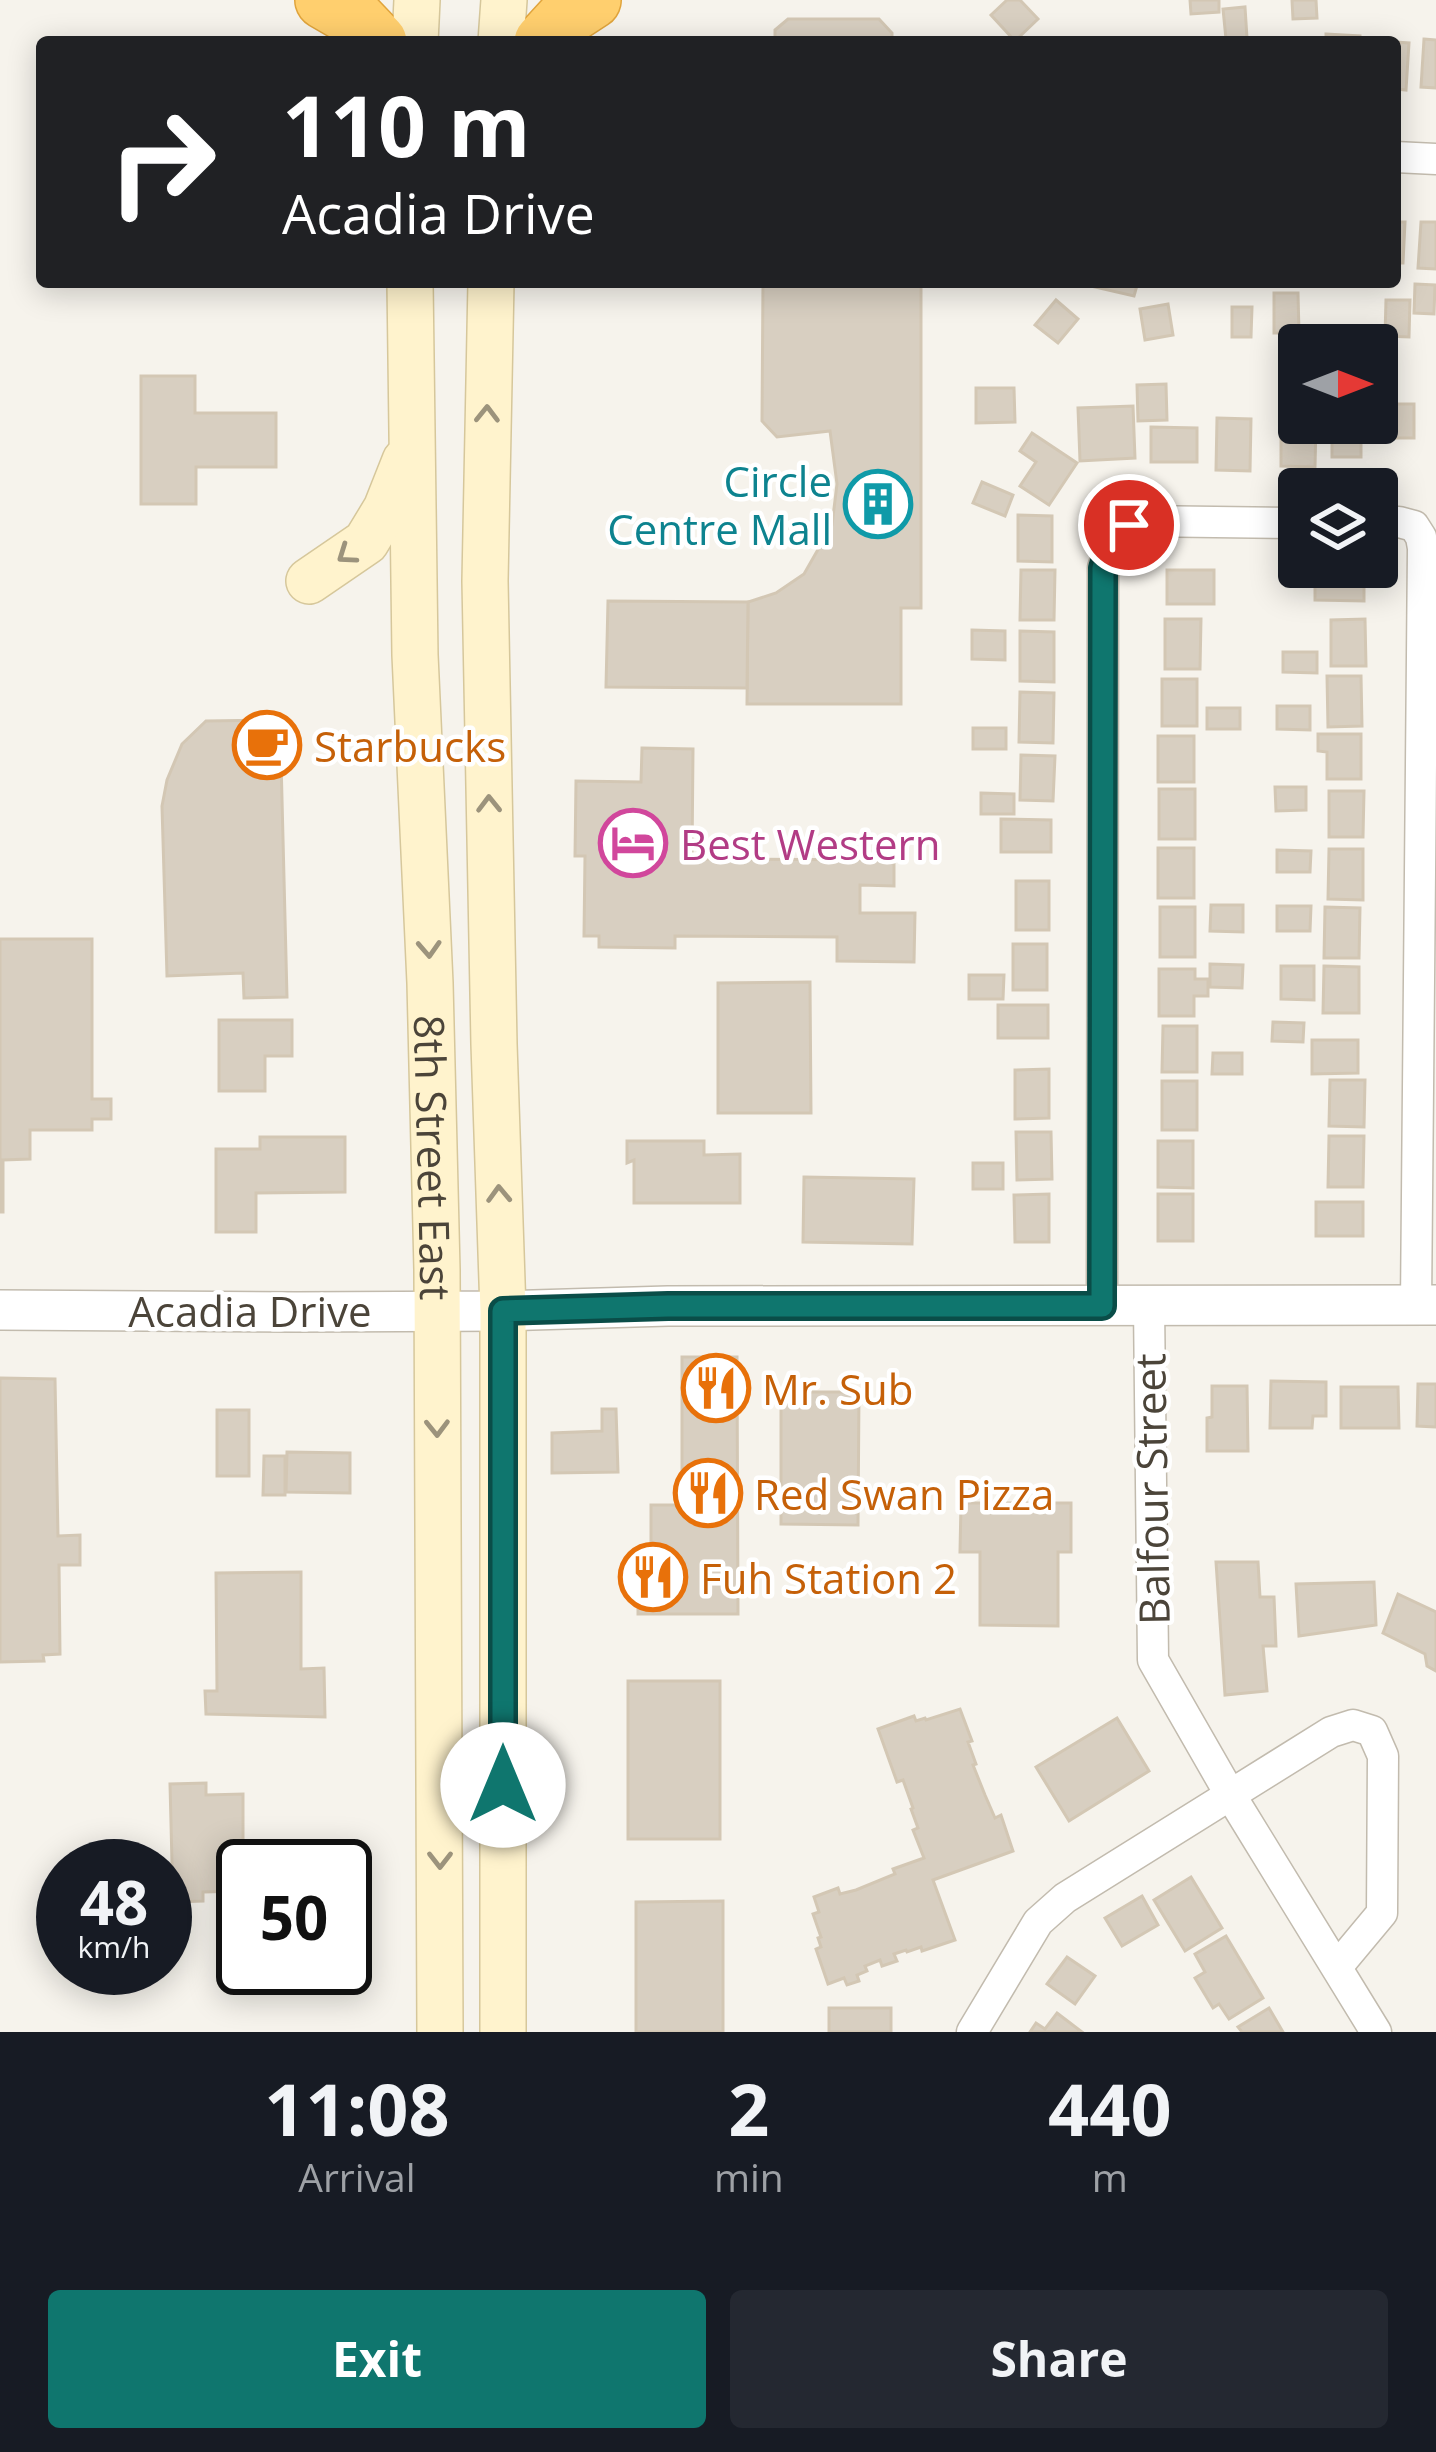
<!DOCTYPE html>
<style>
:root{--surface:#171b24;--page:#242831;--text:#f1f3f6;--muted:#9ea1a6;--accent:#0f766e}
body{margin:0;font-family:"Open Sans",sans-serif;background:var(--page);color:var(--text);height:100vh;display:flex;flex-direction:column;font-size:45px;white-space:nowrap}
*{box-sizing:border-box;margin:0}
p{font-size:39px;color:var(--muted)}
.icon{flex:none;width:66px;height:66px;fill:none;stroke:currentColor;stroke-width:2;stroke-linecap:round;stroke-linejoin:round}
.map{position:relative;height:2032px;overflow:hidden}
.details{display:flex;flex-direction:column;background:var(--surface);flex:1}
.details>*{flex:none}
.banner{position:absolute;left:36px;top:36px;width:1365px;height:252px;border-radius:12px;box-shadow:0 6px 30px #0003;background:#202124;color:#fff;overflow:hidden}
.needle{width:78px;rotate:90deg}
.controls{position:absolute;left:1278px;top:324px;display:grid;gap:24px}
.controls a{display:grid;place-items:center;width:120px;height:120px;border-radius:12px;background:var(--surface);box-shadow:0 6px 30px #0003;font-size:60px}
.speed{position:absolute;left:36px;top:1839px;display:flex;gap:24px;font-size:60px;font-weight:700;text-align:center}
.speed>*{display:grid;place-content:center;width:156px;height:156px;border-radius:50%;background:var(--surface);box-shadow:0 6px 30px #0003;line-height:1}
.speed small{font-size:30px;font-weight:400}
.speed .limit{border:6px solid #111;border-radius:18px;background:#fff;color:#111}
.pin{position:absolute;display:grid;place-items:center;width:102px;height:102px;color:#fff;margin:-51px;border:6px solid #fff;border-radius:50%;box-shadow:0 3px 12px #0007}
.me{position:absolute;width:132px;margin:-66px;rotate:0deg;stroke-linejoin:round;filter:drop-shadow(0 0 9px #0008)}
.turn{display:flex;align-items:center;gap:42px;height:252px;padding:0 48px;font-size:54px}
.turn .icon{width:156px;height:156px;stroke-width:2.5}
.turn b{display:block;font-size:84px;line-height:102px}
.eta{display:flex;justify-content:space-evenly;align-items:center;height:204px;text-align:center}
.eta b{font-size:72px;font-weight:700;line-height:84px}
.action{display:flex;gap:24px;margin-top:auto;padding:24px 48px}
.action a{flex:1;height:138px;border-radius:12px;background:var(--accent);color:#fff;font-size:48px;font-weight:700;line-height:138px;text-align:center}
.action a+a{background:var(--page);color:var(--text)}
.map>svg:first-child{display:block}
.building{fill:#d8cfc1;stroke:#d3c7b4;stroke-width:3}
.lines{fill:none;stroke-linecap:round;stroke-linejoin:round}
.minor-casing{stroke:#c2bbae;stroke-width:33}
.tertiary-casing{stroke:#c2bbae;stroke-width:42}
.secondary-casing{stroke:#d6c79b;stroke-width:48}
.motorway-casing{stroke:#e0a43c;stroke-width:60}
.minor{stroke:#fff;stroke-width:30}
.tertiary{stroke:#fff;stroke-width:39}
.secondary{stroke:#fff3cd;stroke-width:45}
.motorway{stroke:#ffcf6e;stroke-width:57}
.oneway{stroke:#9c937c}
.route-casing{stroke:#0a4d48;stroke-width:30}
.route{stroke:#0f766e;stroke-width:21}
.labels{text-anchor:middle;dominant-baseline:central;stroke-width:9;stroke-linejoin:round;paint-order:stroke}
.culture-label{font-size:42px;fill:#0d838f;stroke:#fff;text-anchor:end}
.food-label{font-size:42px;fill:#c56008;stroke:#fff;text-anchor:start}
.hotel-label{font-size:42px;fill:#b23c85;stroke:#fff;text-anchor:start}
.street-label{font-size:42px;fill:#4b4439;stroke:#fff}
</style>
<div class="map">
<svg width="1436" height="2032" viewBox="0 0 1436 2032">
<rect width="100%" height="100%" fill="#f6f3ec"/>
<g class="building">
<path d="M 1007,0 L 1020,0 L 1038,19 L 1015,41 L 991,15 Z"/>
<path d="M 1190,0 L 1219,0 L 1219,12 L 1191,14 Z"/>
<path d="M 1292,0 L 1316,0 L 1317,18 L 1293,19 Z"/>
<path d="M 1245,7 L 1247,38 L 1226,39 L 1223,9 Z"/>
<path d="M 788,19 L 879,19 L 892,33 L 892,42 L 775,42 L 775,30 Z"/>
<path d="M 1326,34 L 1360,36 L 1360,42 L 1326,42 Z"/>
<path d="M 1424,39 L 1436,40 L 1436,88 L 1421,87 Z"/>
<path d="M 1395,42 L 1409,43 L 1406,90 L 1395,89 Z"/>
<path d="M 1395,222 L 1405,222 L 1403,263 L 1395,263 Z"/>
<path d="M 1421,222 L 1436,222 L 1436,269 L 1418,268 Z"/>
<path d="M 763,282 L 921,282 L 921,608 L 901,608 L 901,704 L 747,704 L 748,602 L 776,593 L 804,574 L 832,525 L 837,484 L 830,431 L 777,437 L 762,421 Z"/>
<path d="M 1087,282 L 1138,282 L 1134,296 L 1086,285 Z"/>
<path d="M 1415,284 L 1435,285 L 1434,314 L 1414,313 Z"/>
<path d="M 1274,293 L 1298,293 L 1299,333 L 1274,333 Z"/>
<path d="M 1056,300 L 1078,319 L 1058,343 L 1035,325 Z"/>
<path d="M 1386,300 L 1410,300 L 1409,337 L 1385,336 Z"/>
<path d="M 1168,304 L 1173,335 L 1145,340 L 1140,309 Z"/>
<path d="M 1232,307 L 1252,307 L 1251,337 L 1232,337 Z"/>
<path d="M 141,376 L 195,376 L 195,413 L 276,413 L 276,467 L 196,467 L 196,504 L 141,504 Z"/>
<path d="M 1166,384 L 1167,420 L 1138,421 L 1137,385 Z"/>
<path d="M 976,388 L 1014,388 L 1015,422 L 976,423 Z"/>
<path d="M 1377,404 L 1414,404 L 1414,438 L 1368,438 L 1368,423 L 1377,423 Z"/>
<path d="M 1133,406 L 1135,458 L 1080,461 L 1078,408 Z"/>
<path d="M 1217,418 L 1251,419 L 1250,471 L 1216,470 Z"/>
<path d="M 1281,420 L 1316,423 L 1315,467 L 1281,466 Z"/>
<rect x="1332" y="423" width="29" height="34"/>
<path d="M 1151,427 L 1197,428 L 1197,462 L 1151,462 Z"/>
<path d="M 1032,433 L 1077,463 L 1049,505 L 1020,486 L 1036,462 L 1020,451 Z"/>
<path d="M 982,482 L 1013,495 L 1005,516 L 973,503 Z"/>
<path d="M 1018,515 L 1052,516 L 1052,562 L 1018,561 Z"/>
<path d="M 1315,567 L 1364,567 L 1364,601 L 1315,600 Z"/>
<path d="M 1021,570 L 1055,570 L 1054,620 L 1020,620 Z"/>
<rect x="1167" y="570" width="47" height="34"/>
<path d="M 608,601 L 748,602 L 747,688 L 606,687 Z"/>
<path d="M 1165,619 L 1201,619 L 1200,669 L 1165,669 Z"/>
<path d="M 1365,619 L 1366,666 L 1331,666 L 1331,620 Z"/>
<path d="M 972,630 L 1005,631 L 1005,660 L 972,659 Z"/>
<path d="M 1020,631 L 1054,632 L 1054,682 L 1020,681 Z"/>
<path d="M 1283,652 L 1317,652 L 1317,673 L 1283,672 Z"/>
<path d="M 1327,676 L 1361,676 L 1362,726 L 1328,727 Z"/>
<rect x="1162" y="679" width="35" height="47"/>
<path d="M 1020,692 L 1054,693 L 1053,743 L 1019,742 Z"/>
<path d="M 1277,706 L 1310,706 L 1310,730 L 1277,729 Z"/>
<rect x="1207" y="708" width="33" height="21"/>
<path d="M 280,720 L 287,997 L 244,998 L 243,973 L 167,976 L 162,806 L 167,780 L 182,744 L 206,721 Z"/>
<rect x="973" y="728" width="33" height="21"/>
<path d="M 1318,734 L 1361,734 L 1361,779 L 1327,779 L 1327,752 L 1318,751 Z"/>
<rect x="1158" y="736" width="36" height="46"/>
<path d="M 642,748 L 693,749 L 692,859 L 894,860 L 894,886 L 860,885 L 860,913 L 915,913 L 914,962 L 837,961 L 837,937 L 675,936 L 675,948 L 599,947 L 599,936 L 584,936 L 585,856 L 575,856 L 576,781 L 641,782 Z"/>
<path d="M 1021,755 L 1055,756 L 1053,801 L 1020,800 Z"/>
<path d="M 1275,787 L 1306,787 L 1306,810 L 1276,811 Z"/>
<rect x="1159" y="789" width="36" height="50"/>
<path d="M 1329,791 L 1364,791 L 1363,837 L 1329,837 Z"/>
<path d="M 981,793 L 1014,794 L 1014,814 L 981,814 Z"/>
<path d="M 1001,819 L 1051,820 L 1051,852 L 1001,852 Z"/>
<rect x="1158" y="848" width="36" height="50"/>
<path d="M 1329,849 L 1363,849 L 1363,900 L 1328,899 Z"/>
<path d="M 1277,850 L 1311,851 L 1310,872 L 1277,872 Z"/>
<rect x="1016" y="881" width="33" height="49"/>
<path d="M 1211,905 L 1243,905 L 1243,932 L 1210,931 Z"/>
<path d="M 1277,906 L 1311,906 L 1310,931 L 1277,931 Z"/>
<rect x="1160" y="907" width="35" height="50"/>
<path d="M 1325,907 L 1360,908 L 1359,958 L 1324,958 Z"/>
<path d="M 0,939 L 92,939 L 92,1099 L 111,1099 L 111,1119 L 92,1119 L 92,1130 L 30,1130 L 30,1159 L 3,1160 L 3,1212 L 0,1212 Z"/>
<rect x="1013" y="944" width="34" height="46"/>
<path d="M 1210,964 L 1243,965 L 1242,988 L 1210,987 Z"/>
<path d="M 1281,966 L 1314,966 L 1314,1000 L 1281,999 Z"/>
<path d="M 1324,966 L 1359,967 L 1359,1013 L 1323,1013 Z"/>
<path d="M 1159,969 L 1195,969 L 1195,979 L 1208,979 L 1208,996 L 1194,996 L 1194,1016 L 1159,1016 Z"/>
<path d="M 969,975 L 1004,975 L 1003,999 L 969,999 Z"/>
<path d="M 810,982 L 811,1113 L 718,1113 L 718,983 Z"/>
<rect x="998" y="1005" width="50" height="33"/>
<path d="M 219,1020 L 292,1020 L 292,1056 L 265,1056 L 265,1091 L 219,1091 Z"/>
<path d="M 1273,1022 L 1304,1023 L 1303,1042 L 1272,1041 Z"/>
<path d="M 1163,1026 L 1197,1026 L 1197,1072 L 1162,1072 Z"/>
<path d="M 1312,1040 L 1358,1040 L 1358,1073 L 1312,1074 Z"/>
<path d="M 1213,1053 L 1242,1053 L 1242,1074 L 1212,1074 Z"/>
<path d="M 1049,1069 L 1049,1118 L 1015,1119 L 1015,1070 Z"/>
<path d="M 1330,1080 L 1365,1080 L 1364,1127 L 1329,1126 Z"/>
<rect x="1162" y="1081" width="35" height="49"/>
<path d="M 1016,1132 L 1051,1132 L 1052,1179 L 1017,1180 Z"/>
<path d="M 1329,1136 L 1364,1136 L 1363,1187 L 1328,1187 Z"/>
<path d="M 260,1137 L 345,1137 L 345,1192 L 256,1193 L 256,1232 L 216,1232 L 216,1149 L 260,1149 Z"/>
<path d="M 627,1141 L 704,1141 L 704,1155 L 740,1154 L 740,1203 L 634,1203 L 634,1160 L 627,1163 Z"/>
<path d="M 1158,1141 L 1193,1141 L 1193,1188 L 1158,1187 Z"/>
<rect x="973" y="1163" width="30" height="26"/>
<path d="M 804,1177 L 914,1179 L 912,1244 L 803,1242 Z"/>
<path d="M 1049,1194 L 1049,1242 L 1015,1242 L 1014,1195 Z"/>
<rect x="1158" y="1194" width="35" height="47"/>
<rect x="1316" y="1202" width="47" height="34"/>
<path d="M 682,1357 L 737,1357 L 738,1614 L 638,1614 L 638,1566 L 651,1550 L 651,1505 L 682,1505 Z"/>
<path d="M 0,1378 L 55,1379 L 58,1536 L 80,1535 L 80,1565 L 59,1565 L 60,1654 L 43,1655 L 44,1661 L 0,1662 Z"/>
<path d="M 1271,1381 L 1326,1382 L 1326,1416 L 1313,1416 L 1312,1428 L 1270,1428 Z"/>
<path d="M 1418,1384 L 1436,1384 L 1436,1427 L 1417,1426 Z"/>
<path d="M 1212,1386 L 1247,1386 L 1248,1451 L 1207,1451 L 1207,1418 L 1212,1417 Z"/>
<path d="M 1341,1387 L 1398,1387 L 1399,1428 L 1341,1428 Z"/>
<path d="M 781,1392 L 859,1392 L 858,1525 L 781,1524 Z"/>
<path d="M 602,1409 L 616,1409 L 618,1472 L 552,1473 L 552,1433 L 602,1431 Z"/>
<rect x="217" y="1410" width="32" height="66"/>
<path d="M 287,1452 L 350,1453 L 350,1493 L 286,1492 Z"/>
<path d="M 264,1456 L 285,1456 L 285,1495 L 263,1495 Z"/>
<path d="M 961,1503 L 1071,1503 L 1071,1552 L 1058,1552 L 1058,1626 L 980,1625 L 980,1552 L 960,1552 Z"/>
<path d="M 1216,1562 L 1258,1562 L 1260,1597 L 1274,1597 L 1276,1646 L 1263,1646 L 1267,1691 L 1225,1695 Z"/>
<path d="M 301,1572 L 301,1669 L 324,1668 L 325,1717 L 206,1714 L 205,1691 L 217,1691 L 216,1573 Z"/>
<path d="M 1374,1582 L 1376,1625 L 1299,1636 L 1296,1584 Z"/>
<path d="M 1398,1594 L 1436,1612 L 1436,1671 L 1427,1666 L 1425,1654 L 1383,1633 Z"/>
<rect x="628" y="1681" width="92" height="158"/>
<path d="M 960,1709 L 972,1741 L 968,1742 L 976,1764 L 973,1765 L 985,1795 L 995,1818 L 1001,1815 L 1013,1851 L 933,1880 L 955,1940 L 922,1951 L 921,1947 L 907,1952 L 906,1950 L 894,1954 L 897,1961 L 882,1966 L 880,1960 L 865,1966 L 867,1971 L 857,1975 L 859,1981 L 847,1985 L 844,1978 L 828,1984 L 816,1949 L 821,1947 L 818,1938 L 821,1937 L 813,1914 L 819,1912 L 814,1897 L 838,1888 L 840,1894 L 856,1890 L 895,1874 L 893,1869 L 924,1858 L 913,1830 L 918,1828 L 911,1809 L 913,1808 L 903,1780 L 897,1782 L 878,1729 L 914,1716 L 916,1721 L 925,1718 L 926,1720 Z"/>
<path d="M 1117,1718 L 1149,1771 L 1069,1821 L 1036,1767 Z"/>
<path d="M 206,1783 L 206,1795 L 243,1794 L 243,1891 L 203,1892 L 203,1901 L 173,1902 L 170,1784 Z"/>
<path d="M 1191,1877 L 1222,1928 L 1185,1951 L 1154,1900 Z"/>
<path d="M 1142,1896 L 1158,1925 L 1122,1946 L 1105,1918 Z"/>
<path d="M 723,1901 L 723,2032 L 636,2032 L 636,1902 Z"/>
<path d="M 1226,1936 L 1263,1998 L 1229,2019 L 1219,2004 L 1213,2008 L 1195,1978 L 1205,1972 L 1195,1954 Z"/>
<path d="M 1067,1957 L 1095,1976 L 1075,2004 L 1047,1984 Z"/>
<rect x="829" y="2008" width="62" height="24"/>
<path d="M 1269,2008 L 1283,2032 L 1242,2032 L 1238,2027 Z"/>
<path d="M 1057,2013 L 1082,2032 L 1030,2032 L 1036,2023 L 1045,2029 Z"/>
</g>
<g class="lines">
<g class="minor-casing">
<g id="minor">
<path d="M 1395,157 L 1436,159"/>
<path d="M 1377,523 L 1399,522 L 1414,526 L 1421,537 L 1423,548 L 1416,1305"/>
<path d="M 1149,1305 L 1153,1660 L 1231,1796 L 1376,2032"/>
<path d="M 1102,1306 L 1103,568 C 1110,546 1117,529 1139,521 L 1299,523"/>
<path d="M 972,2032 L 1038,1922 L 1065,1898 L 1331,1732 L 1353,1725 L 1372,1731 L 1383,1756 L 1382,1913 L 1337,1967"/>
</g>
</g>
<g class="tertiary-casing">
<path id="tertiary" d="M 0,1310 L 296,1312 L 503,1311 L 668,1306 L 1436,1305"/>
</g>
<g class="secondary-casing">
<g id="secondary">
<path d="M 415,42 L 417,0"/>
<path d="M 501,42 L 504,0"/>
<path id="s1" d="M 410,282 L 415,655 L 430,983 L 437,1270 L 440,2032"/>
<path d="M 491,282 L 485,581 L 494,1044 L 503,1311 L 503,2032"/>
<path d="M 309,581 L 366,542 L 386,509 L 405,461"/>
</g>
</g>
<g class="motorway-casing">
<g id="motorway">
<path d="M 324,0 L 355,18 L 378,42"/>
<path d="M 543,42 L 566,17 L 592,0"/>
</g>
</g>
<use href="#minor" class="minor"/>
<use href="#tertiary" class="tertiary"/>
<use href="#secondary" class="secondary"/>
<use href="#motorway" class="motorway"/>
</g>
<defs><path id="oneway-chevron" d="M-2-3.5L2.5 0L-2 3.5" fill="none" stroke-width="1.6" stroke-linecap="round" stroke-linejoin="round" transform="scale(3)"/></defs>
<g class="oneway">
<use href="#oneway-chevron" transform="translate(487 414) rotate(-89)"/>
<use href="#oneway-chevron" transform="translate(346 555) rotate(145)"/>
<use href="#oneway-chevron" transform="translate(489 804) rotate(-91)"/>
<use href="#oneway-chevron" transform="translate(429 949) rotate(87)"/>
<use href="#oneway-chevron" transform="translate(499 1194) rotate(-92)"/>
<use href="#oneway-chevron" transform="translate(437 1428) rotate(89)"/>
<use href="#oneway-chevron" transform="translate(440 1860) rotate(90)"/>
</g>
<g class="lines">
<g class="route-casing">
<path id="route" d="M 503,1785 L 503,1311 L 668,1306 L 1102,1306 L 1103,568 C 1108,551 1114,537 1129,525"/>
</g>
<use href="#route" class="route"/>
</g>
<defs>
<g id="building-ring" transform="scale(3.45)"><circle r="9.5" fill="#fff" stroke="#0f9aa8" stroke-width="1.5"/><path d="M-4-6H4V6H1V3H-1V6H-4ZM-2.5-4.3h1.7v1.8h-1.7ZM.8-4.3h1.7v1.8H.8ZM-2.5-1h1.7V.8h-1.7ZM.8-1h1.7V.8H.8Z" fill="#0f9aa8"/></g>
<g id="cafe-ring" transform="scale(3.45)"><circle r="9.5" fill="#fff" stroke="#e8710a" stroke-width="1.5"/><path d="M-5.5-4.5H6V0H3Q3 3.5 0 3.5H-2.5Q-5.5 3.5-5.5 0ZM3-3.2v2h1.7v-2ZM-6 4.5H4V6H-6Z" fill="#e8710a"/></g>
<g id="hotel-ring" transform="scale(3.45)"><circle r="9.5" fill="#fff" stroke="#d1479c" stroke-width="1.5"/><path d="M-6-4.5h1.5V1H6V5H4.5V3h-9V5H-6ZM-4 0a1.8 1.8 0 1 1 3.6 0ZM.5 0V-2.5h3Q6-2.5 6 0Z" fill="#d1479c"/></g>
<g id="restaurant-ring" transform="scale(3.45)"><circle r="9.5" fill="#fff" stroke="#e8710a" stroke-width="1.5"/><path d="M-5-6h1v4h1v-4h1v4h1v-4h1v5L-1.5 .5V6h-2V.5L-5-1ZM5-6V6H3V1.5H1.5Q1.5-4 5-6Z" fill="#e8710a"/></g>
</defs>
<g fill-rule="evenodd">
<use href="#building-ring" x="878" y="504"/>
<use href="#cafe-ring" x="267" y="745"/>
<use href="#hotel-ring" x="633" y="843"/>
<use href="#restaurant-ring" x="716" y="1388"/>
<use href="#restaurant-ring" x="708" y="1493"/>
<use href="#restaurant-ring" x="653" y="1577"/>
</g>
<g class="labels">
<g class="culture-label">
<text x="832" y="480">Circle<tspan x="832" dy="48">Centre Mall</tspan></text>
</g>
<g class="food-label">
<text x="314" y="745">Starbucks</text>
<text x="762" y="1388">Mr. Sub</text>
<text x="754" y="1493">Red Swan Pizza</text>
<text x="700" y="1577">Fuh Station 2</text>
</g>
<g class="hotel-label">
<text x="680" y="843">Best Western</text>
</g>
<g class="street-label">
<text stroke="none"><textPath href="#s1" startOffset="876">8th Street East</textPath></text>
<text x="250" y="1310">Acadia Drive</text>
<text transform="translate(1151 1489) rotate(-91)">Balfour Street</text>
</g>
</g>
</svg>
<div class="controls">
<a><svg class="needle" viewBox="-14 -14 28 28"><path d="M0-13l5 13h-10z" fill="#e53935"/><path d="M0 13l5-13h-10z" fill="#9ea1a6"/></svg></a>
<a><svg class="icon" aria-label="layers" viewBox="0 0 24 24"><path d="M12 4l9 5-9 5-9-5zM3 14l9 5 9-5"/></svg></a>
</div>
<div class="speed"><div>48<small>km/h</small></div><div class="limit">50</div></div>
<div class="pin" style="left:1129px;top:525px;background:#d93025"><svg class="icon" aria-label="arrive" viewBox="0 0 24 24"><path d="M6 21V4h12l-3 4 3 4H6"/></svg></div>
<svg class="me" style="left:503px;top:1785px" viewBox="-20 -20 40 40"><circle r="19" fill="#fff"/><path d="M0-13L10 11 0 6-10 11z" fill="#0f766e"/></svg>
<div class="banner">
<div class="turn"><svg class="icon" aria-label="right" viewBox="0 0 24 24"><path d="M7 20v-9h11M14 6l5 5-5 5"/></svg><div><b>110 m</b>Acadia Drive</div></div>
</div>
</div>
<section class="details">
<div class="eta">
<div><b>11:08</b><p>Arrival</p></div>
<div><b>2</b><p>min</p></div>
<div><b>440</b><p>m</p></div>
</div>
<div class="action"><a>Exit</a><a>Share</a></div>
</section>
